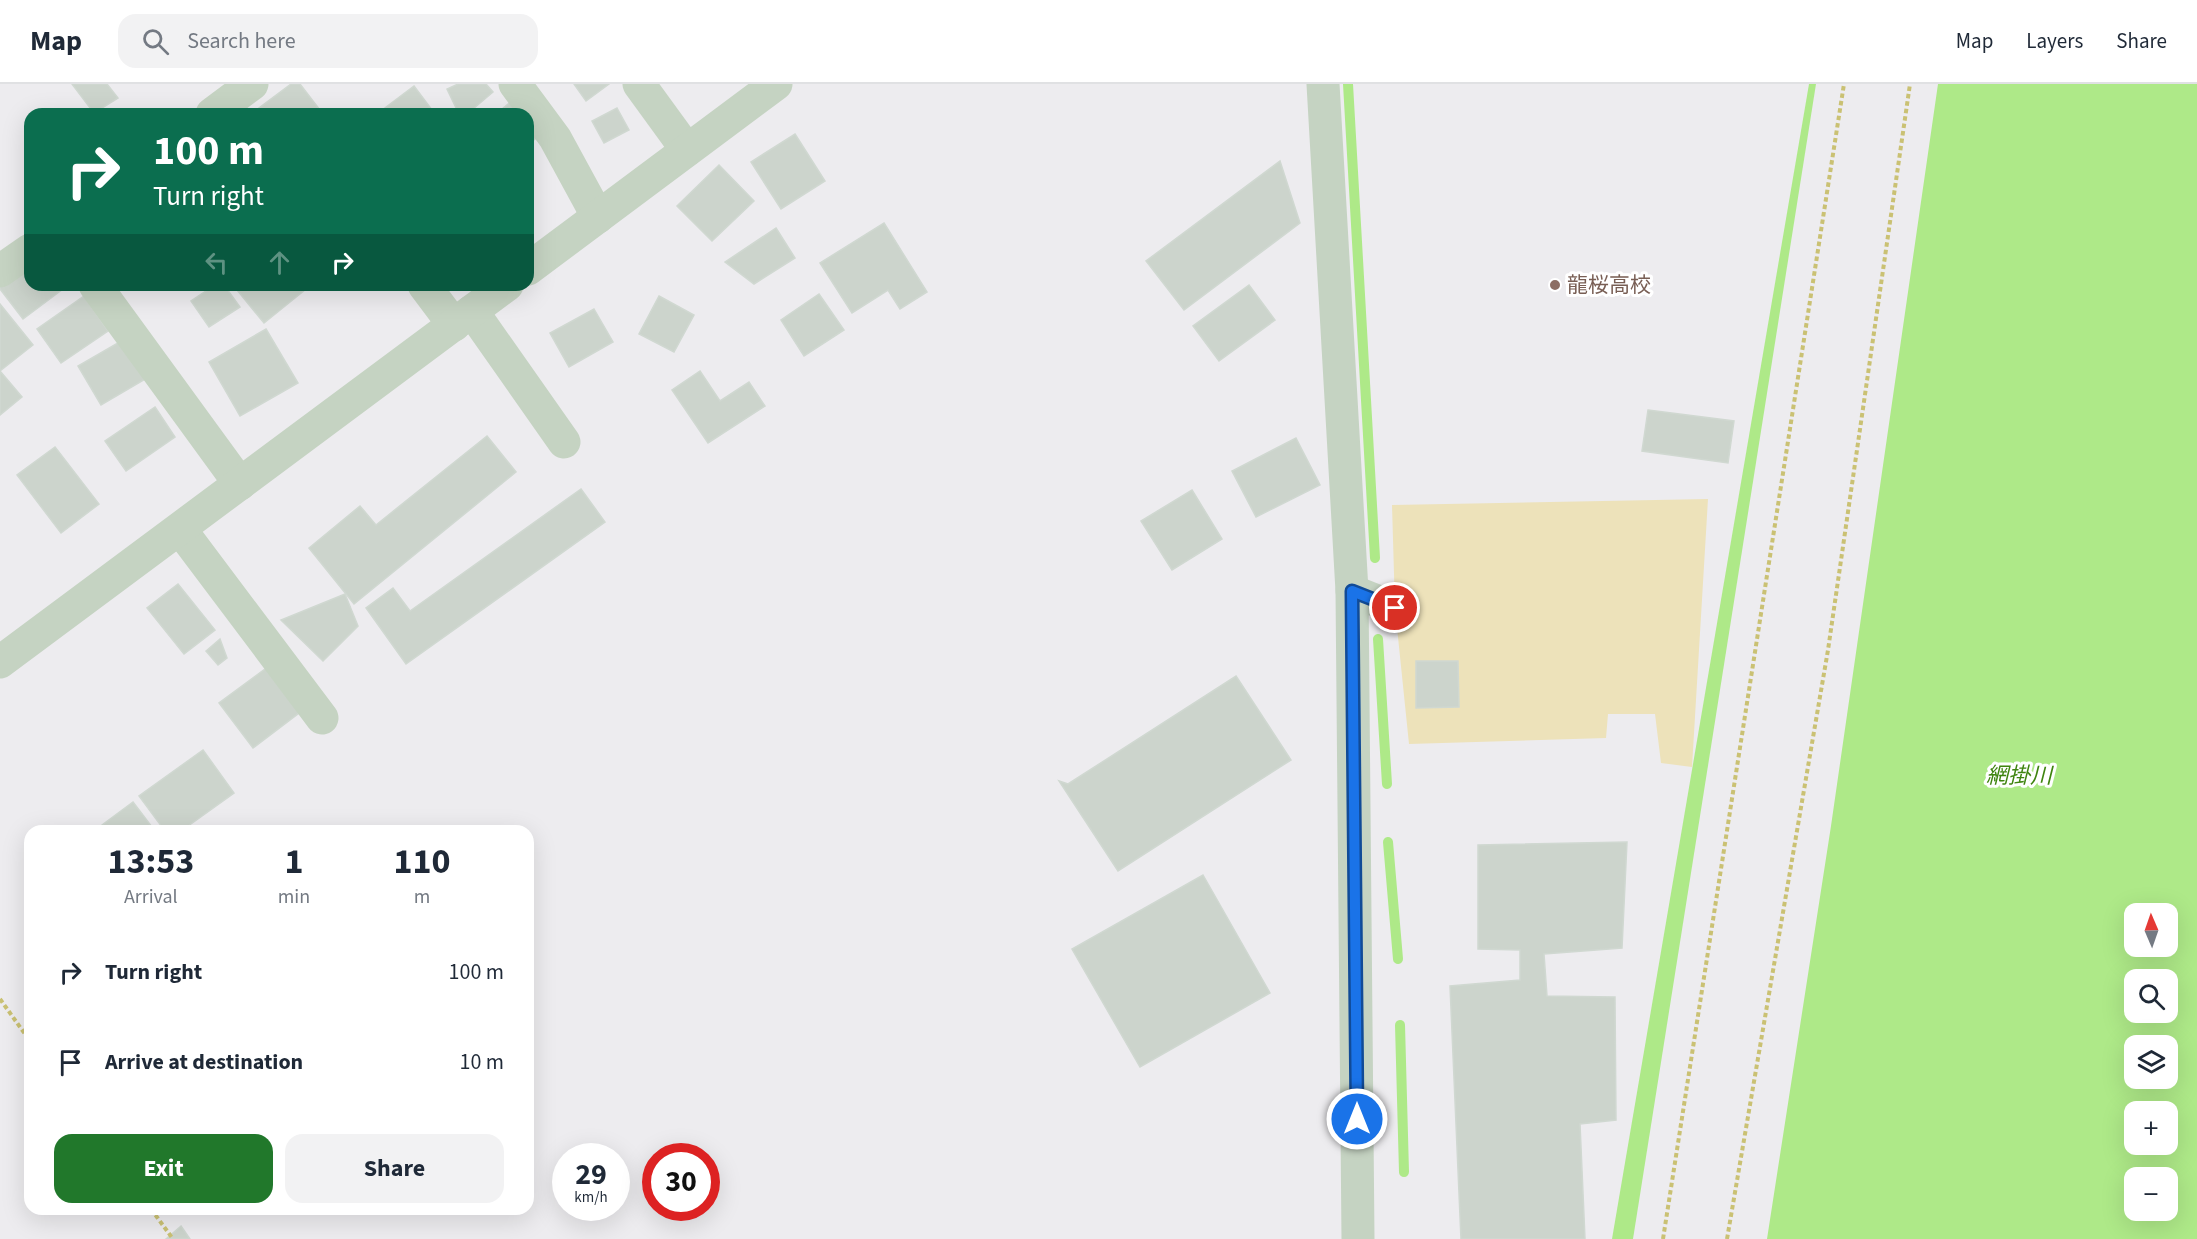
<!DOCTYPE html>
<meta charset="utf-8">
<style>
:root{--surface:#fff;--page:#f2f2f3;--text:#1f2937;--muted:#747a83;--line:#e0e1e3;--accent:#21782b}
body{margin:0;font-family:"Source Sans 3","Noto Sans JP",sans-serif;background:var(--page);color:var(--text);height:100vh;display:flex;flex-direction:column;font-size:22px;white-space:nowrap}
*{box-sizing:border-box;margin:0}
p{font-size:20px;color:var(--muted)}
.icon{flex:none;width:33px;height:33px;fill:none;stroke:currentColor;stroke-width:2;stroke-linecap:round;stroke-linejoin:round}
.map{position:relative;flex:1;overflow:hidden}
.details{position:absolute;left:24px;top:741px;width:510px;height:390px;display:flex;flex-direction:column;background:var(--surface);border-radius:18px;box-shadow:0 6px 24px #0002}
.details>*{flex:none}
.guide{position:absolute;left:24px;top:24px;width:510px;height:183px;border-radius:18px;box-shadow:0 6px 24px #0002;background:#0b6e4f;color:#fff;overflow:hidden}
.needle{width:39px;rotate:358deg}
.buttons{position:absolute;left:2124px;top:819px;display:grid;gap:12px}
.buttons a{display:grid;place-items:center;width:54px;height:54px;border-radius:12px;background:var(--surface);box-shadow:0 6px 24px #0002;font-size:30px}
.speed{position:absolute;left:552px;top:1059px;display:flex;gap:12px;font-size:30px;font-weight:700;text-align:center}
.speed>*{display:grid;place-content:center;width:78px;height:78px;border-radius:50%;background:var(--surface);box-shadow:0 6px 24px #0002;line-height:1}
.speed small{font-size:15px;font-weight:400}
.speed .limit{border:9px solid #d22;background:#fff;color:#111}
.pin{position:absolute;display:grid;place-items:center;width:51px;height:51px;color:#fff;margin:-26px;border:3px solid #fff;border-radius:50%;box-shadow:0 2px 6px #0007}
.me{position:absolute;width:66px;margin:-33px;rotate:0deg;stroke-linejoin:round;filter:drop-shadow(0 0 4px #0008)}
.turn{display:flex;align-items:center;gap:21px;height:126px;padding:0 30px;font-size:27px}
.turn .icon{width:78px;height:78px;stroke-width:2.5}
.turn b{display:block;font-size:42px;line-height:51px}
.lanes{display:flex;align-items:center;height:57px;padding:0 30px;background:#0003;justify-content:center;gap:30px;direction:ltr}
.lanes .off{opacity:.35}
.eta{display:flex;justify-content:space-evenly;align-items:center;height:102px;text-align:center}
.eta b{font-size:36px;font-weight:700;line-height:42px}
.action{display:flex;gap:12px;margin-top:auto;padding:12px 30px}
.action a{flex:1;height:69px;border-radius:18px;background:var(--accent);color:#fff;font-size:24px;font-weight:700;line-height:69px;text-align:center}
.action a+a{background:var(--page);color:var(--text)}
ul{padding:0;list-style:none}
li{display:flex;align-items:center;gap:18px;height:90px;padding:0 30px}
li div{flex:1}
li b{display:block;font-size:22px}
li em{font-style:normal}
header{display:flex;align-items:center;gap:36px;box-sizing:border-box;height:84px;padding:0 30px;background:var(--surface);border-bottom:2px solid var(--line)}
header strong{font-size:28px}
nav{display:flex;gap:33px;margin-inline-start:auto;font-size:21px}
.search{width:420px;height:54px;background:var(--page);display:flex;align-items:center;gap:15px;box-sizing:border-box;padding:0 21px;border-radius:18px;color:var(--muted);font-size:22px}
.map>svg:first-child{display:block}
.green{fill:#ede2ba}
.water{fill:#aee988;fill-rule:evenodd}
.lines{fill:none;stroke-linecap:round;stroke-linejoin:round}
.stream{stroke:#aee988;stroke-width:10}
.building{fill:#ccd4cc;stroke:#d0d8d1;stroke-width:1.5}
.path{stroke:#cac173;stroke-width:4;stroke-dasharray:4.5 3;stroke-linecap:butt}
.minor{stroke:#c5d3c2;stroke-width:33}
.route-casing{stroke:#114b97;stroke-width:15}
.route{stroke:#1a73e8;stroke-width:10}
.education-dot{fill:#8d6e63;stroke:#fff;stroke-width:2}
.labels{text-anchor:middle;dominant-baseline:central;stroke-width:6;stroke-linejoin:round;paint-order:stroke}
.education-label{font-size:21px;fill:#785e54;stroke:#fff;text-anchor:start}
.water-label{font-size:22px;font-style:italic;fill:#3e840f;stroke:#fff}
</style>
<header>
<strong>Map</strong>
<div class="search"><svg class="icon" aria-label="search" viewBox="0 0 24 24"><circle cx="10" cy="10" r="6"/><path d="M15 15l6 6"/></svg>Search here</div>
<nav><a>Map</a><a>Layers</a><a>Share</a></nav>
</header>
<div class="map">
<svg width="2197" height="1155" viewBox="0 0 2197 1155">
<rect width="100%" height="100%" fill="#edecef"/>
<path class="green" d="M 1708,415 L 1692,683 L 1661,679 L 1655,630 L 1608,630 L 1606,654 L 1409,660 L 1395,524 L 1392,421 Z"/>
<g class="water">
<path d="M 1809,0 L 1816,0 L 1633,1155 L 1612,1155 Z"/>
<path d="M 1938,0 L 2197,0 L 2197,1155 L 1767,1155 L 1831,742 ZM 2134,830 L 2168,830 L 2168,862 L 2134,862 ZM 2134,896 L 2168,896 L 2168,928 L 2134,928 ZM 2134,962 L 2168,962 L 2168,994 L 2134,994 ZM 2134,1028 L 2168,1028 L 2168,1060 L 2134,1060 ZM 2134,1094 L 2168,1094 L 2168,1126 L 2134,1126 Z"/>
</g>
<g class="lines">
<g class="stream">
<path d="M 1348,0 L 1375,474"/>
<path d="M 1378,555 L 1387,700"/>
<path d="M 1388,758 L 1398,875"/>
<path d="M 1400,941 L 1404,1088"/>
</g>
</g>
<g class="building">
<path d="M 72,0 L 107,0 L 118,14 L 94,29 Z"/>
<path d="M 291,0 L 300,0 L 323,30 L 251,30 Z"/>
<path d="M 458,0 L 486,0 L 493,8 L 467,30 L 459,30 L 447,5 Z"/>
<path d="M 574,0 L 609,0 L 586,17 Z"/>
<path d="M 414,2 L 435,30 L 377,30 Z"/>
<path d="M 513,16 L 524,30 L 496,30 Z"/>
<path d="M 617,24 L 629,46 L 604,59 L 592,37 Z"/>
<path d="M 528,35 L 541,50 L 528,61 Z"/>
<path d="M 795,50 L 825,97 L 781,125 L 751,78 Z"/>
<path d="M 1280,77 L 1300,139 L 1184,226 L 1146,177 Z"/>
<path d="M 719,81 L 754,117 L 712,157 L 677,122 Z"/>
<path d="M 884,139 L 927,208 L 900,225 L 888,206 L 852,229 L 820,179 Z"/>
<path d="M 776,144 L 795,174 L 754,200 L 725,178 Z"/>
<path d="M 30,173 L 30,201 L 67,202 L 23,235 L 0,205 L 0,196 Z"/>
<path d="M 215,201 L 224,201 L 240,223 L 209,243 L 191,217 Z"/>
<path d="M 233,201 L 311,201 L 264,239 Z"/>
<path d="M 1249,201 L 1275,236 L 1219,277 L 1193,242 Z"/>
<path d="M 819,210 L 844,246 L 804,272 L 781,236 Z"/>
<path d="M 84,212 L 108,247 L 61,279 L 37,245 Z"/>
<path d="M 659,212 L 694,231 L 674,268 L 639,250 Z"/>
<path d="M 0,220 L 33,261 L 0,287 L 22,313 L 0,331 Z"/>
<path d="M 594,225 L 613,258 L 569,283 L 550,249 Z"/>
<path d="M 266,245 L 298,299 L 240,332 L 209,278 Z"/>
<path d="M 123,256 L 147,294 L 101,321 L 78,282 Z"/>
<path d="M 700,287 L 720,317 L 749,298 L 765,322 L 708,359 L 672,306 Z"/>
<path d="M 155,323 L 175,353 L 126,387 L 105,357 Z"/>
<path d="M 1648,326 L 1734,337 L 1728,379 L 1642,367 Z"/>
<path d="M 487,352 L 516,388 L 354,520 L 309,464 L 360,422 L 376,441 Z"/>
<path d="M 1296,354 L 1320,401 L 1256,433 L 1232,387 Z"/>
<path d="M 55,363 L 99,420 L 61,449 L 17,391 Z"/>
<path d="M 581,405 L 605,438 L 406,580 L 366,524 L 393,504 L 410,527 Z"/>
<path d="M 1192,406 L 1222,455 L 1172,486 L 1141,437 Z"/>
<path d="M 178,500 L 215,546 L 184,570 L 147,524 Z"/>
<path d="M 345,510 L 358,542 L 323,577 L 281,536 Z"/>
<path d="M 220,555 L 227,574 L 218,581 L 206,567 Z"/>
<path d="M 1416,577 L 1458,577 L 1459,623 L 1416,624 Z"/>
<path d="M 269,582 L 303,626 L 253,664 L 219,619 Z"/>
<path d="M 1236,592 L 1291,676 L 1118,787 L 1059,697 L 1068,700 Z"/>
<path d="M 203,666 L 234,709 L 181,747 L 165,747 L 139,712 Z"/>
<path d="M 133,718 L 155,747 L 94,747 Z"/>
<path d="M 1627,758 L 1622,864 L 1544,870 L 1547,912 L 1615,913 L 1616,1036 L 1580,1040 L 1585,1155 L 1461,1155 L 1450,902 L 1520,896 L 1520,866 L 1478,865 L 1478,761 Z"/>
<path d="M 1203,791 L 1270,909 L 1140,983 L 1072,865 Z"/>
<path d="M 181,1142 L 190,1155 L 166,1155 Z"/>
</g>
<g class="lines">
<g class="path">
<path d="M 0,915 L 30,957"/>
<path d="M 151,1125 L 173,1155"/>
<path d="M 1663,1155 L 1844,0"/>
<path d="M 1727,1155 L 1828,566 L 1910,0"/>
</g>
<g class="minor">
<path d="M 515,0 L 555,54 L 598,133"/>
<path d="M 639,0 L 687,66"/>
<path d="M 1323,0 L 1352,507 L 1358,1155"/>
<path d="M 212,30 L 252,0"/>
<path d="M 528,185 L 776,0"/>
<path d="M 0,187 L 30,166"/>
<path d="M 95,201 L 240,400"/>
<path d="M 424,201 L 454,241"/>
<path d="M 472,227 L 564,358"/>
<path d="M 180,445 L 322,634"/>
<path d="M 1352,507 L 1395,524"/>
<path d="M 0,578 L 507,201"/>
</g>
</g>
<g class="lines">
<g class="route-casing">
<path id="route" d="M 1357,1035 L 1352,507 L 1395,524"/>
</g>
<use href="#route" class="route"/>
</g>
<circle class="education-dot" cx="1555" cy="201" r="6"/>
<g class="labels">
<g class="education-label">
<text x="1567" y="201">龍桜高校</text>
</g>
<g class="water-label">
<text x="2019" y="692">網掛川</text>
</g>
</g>
</svg>
<div class="buttons">
<a><svg class="needle" viewBox="-14 -14 28 28"><path d="M0-13l5 13h-10z" fill="#e53935"/><path d="M0 13l5-13h-10z" fill="#747a83"/></svg></a>
<a><svg class="icon" aria-label="search" viewBox="0 0 24 24"><circle cx="10" cy="10" r="6"/><path d="M15 15l6 6"/></svg></a>
<a><svg class="icon" aria-label="layers" viewBox="0 0 24 24"><path d="M12 4l9 5-9 5-9-5zM3 14l9 5 9-5"/></svg></a>
<a>+</a>
<a>−</a>
</div>
<div class="speed"><div>29<small>km/h</small></div><div class="limit">30</div></div>
<div class="pin" style="left:1395px;top:524px;background:#d93025"><svg class="icon" aria-label="arrive" viewBox="0 0 24 24"><path d="M6 21V4h12l-3 4 3 4H6"/></svg></div>
<svg class="me" style="left:1357px;top:1035px" viewBox="-20 -20 40 40"><circle r="17" fill="#1a73e8" stroke="#fff" stroke-width="3"/><path d="M0-11L8 9 0 5-8 9z" fill="#fff"/></svg>
<div class="guide">
<div class="turn"><svg class="icon" aria-label="right" viewBox="0 0 24 24"><path d="M7 20v-9h11M14 6l5 5-5 5"/></svg><div><b>100 m</b>Turn right</div></div>
<div class="lanes"><svg class="icon off" aria-label="left" viewBox="0 0 24 24"><path d="M17 20v-9H6M10 6l-5 5 5 5"/></svg><svg class="icon off" aria-label="ahead" viewBox="0 0 24 24"><path d="M12 20V5M6 11l6-6 6 6"/></svg><svg class="icon" aria-label="right" viewBox="0 0 24 24"><path d="M7 20v-9h11M14 6l5 5-5 5"/></svg></div>
</div>
<section class="details">
<div class="eta">
<div><b>13:53</b><p>Arrival</p></div>
<div><b>1</b><p>min</p></div>
<div><b>110</b><p>m</p></div>
</div>
<ul>
<li><svg class="icon" aria-label="right" viewBox="0 0 24 24"><path d="M7 20v-9h11M14 6l5 5-5 5"/></svg><div><b>Turn right</b></div><em>100 m</em></li>
<li><svg class="icon" aria-label="arrive" viewBox="0 0 24 24"><path d="M6 21V4h12l-3 4 3 4H6"/></svg><div><b>Arrive at destination</b></div><em>10 m</em></li>
</ul>
<div class="action"><a>Exit</a><a>Share</a></div>
</section>
</div>
